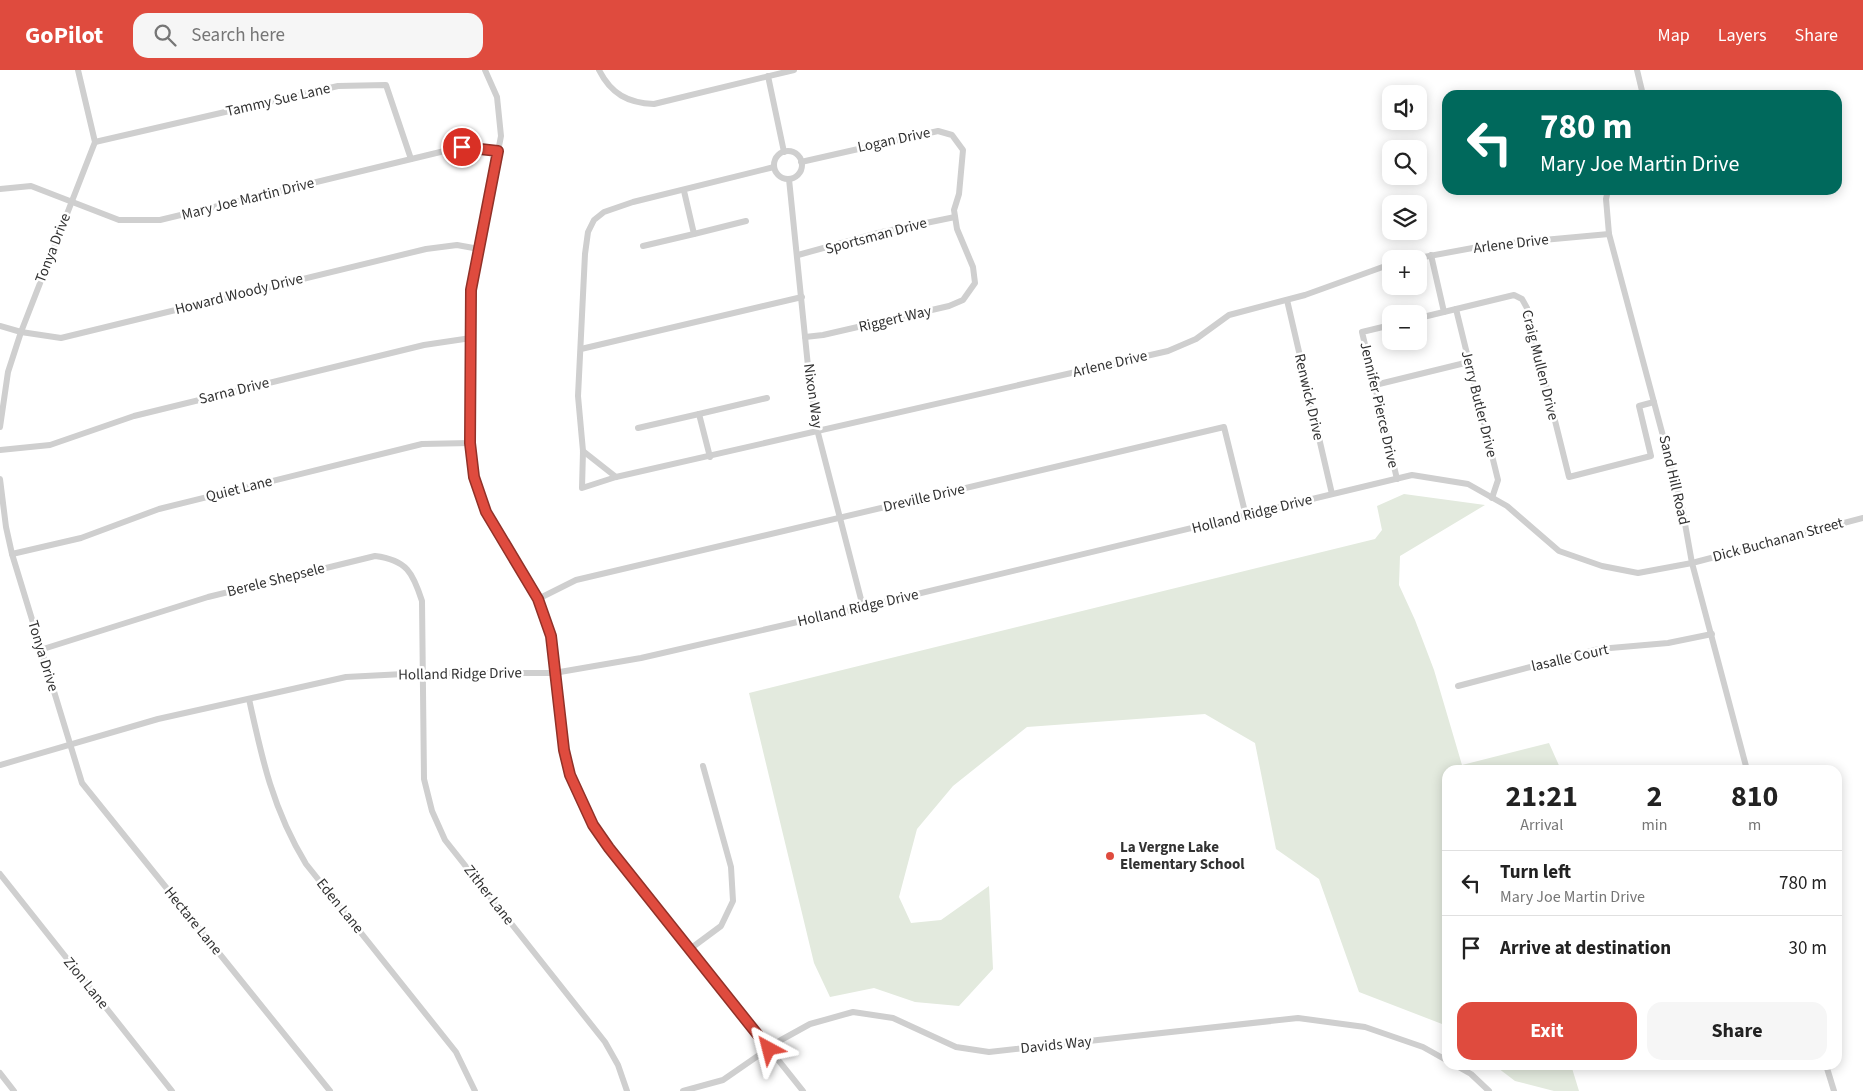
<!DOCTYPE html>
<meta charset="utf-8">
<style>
:root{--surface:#fff;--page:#f6f6f6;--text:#222;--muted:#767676;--line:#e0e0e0;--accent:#df4b3e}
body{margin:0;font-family:"Source Sans 3",sans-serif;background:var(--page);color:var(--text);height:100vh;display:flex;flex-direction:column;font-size:19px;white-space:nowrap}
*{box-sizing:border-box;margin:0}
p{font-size:16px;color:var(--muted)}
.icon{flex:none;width:28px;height:28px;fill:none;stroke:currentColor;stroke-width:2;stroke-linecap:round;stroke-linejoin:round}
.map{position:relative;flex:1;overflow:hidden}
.details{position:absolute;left:1442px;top:695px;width:400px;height:305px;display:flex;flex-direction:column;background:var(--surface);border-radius:15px;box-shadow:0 2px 12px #0003}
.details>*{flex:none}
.hud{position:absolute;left:1442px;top:20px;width:400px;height:105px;border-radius:15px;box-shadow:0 2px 12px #0003;background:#00695c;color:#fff;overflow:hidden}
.fabs{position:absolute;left:1382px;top:15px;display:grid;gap:10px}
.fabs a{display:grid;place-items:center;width:45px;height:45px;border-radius:10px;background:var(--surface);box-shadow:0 2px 12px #0003;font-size:25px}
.pin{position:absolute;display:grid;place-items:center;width:42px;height:42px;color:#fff;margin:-21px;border:2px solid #fff;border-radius:50%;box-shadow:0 1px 5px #0007}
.me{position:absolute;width:55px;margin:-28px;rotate:322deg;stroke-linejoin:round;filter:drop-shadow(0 0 4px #0008)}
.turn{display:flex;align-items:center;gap:18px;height:105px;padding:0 15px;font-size:22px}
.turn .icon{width:65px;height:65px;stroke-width:2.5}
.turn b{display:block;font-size:35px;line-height:42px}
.eta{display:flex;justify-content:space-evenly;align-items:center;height:85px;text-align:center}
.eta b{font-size:30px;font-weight:700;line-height:35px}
.button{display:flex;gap:10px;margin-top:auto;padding:10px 15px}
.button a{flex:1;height:58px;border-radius:15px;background:var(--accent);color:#fff;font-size:20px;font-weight:700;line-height:58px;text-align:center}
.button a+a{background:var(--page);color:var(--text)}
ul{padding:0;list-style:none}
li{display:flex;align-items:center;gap:15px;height:65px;padding:0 15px;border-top:1px solid var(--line)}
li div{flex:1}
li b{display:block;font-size:19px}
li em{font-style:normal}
header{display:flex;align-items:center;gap:30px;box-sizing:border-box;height:70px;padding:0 25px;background:var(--accent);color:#fff}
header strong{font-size:24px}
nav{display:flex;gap:28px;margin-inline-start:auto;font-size:18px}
.search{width:350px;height:45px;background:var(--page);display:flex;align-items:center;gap:12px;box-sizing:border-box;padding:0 18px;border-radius:15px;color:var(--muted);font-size:19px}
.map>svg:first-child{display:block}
.green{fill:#e3eade}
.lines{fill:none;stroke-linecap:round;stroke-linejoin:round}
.minor{stroke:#cfcfcf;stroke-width:6}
.route-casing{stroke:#913128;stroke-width:12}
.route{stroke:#df4b3e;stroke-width:9}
.poi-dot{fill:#df4b3e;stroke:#fff;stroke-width:2}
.labels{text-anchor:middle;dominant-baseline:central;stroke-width:5;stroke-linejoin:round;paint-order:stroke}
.street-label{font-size:15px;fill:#323232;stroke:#fff}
.poi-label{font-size:15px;font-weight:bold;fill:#323232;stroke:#fff;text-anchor:start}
</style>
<header>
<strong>GoPilot</strong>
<div class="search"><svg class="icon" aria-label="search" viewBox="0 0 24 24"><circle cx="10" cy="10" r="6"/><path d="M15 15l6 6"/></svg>Search here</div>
<nav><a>Map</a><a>Layers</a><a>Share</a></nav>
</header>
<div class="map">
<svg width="1863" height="1021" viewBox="0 0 1863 1021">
<rect width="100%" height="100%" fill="#fff"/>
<g class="green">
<path d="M 1404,424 L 1485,435 L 1400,486 L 1399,515 L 1415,550 L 1434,600 L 1462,695 L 1549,673 L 1561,700 L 1448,700 L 1447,959 L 1442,954 L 1359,922 L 1319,809 L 1276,779 L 1255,673 L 1205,644 L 1027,657 L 953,716 L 917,759 L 899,827 L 911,853 L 941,850 L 989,816 L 993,899 L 959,936 L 915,932 L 874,918 L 830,927 L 814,893 L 749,623 L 1375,469 L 1382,460 L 1377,436 Z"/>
<path d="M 1494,995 L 1571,995 L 1579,1021 L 1554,1021 L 1515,1011 Z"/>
</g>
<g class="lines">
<g class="minor">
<path d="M 485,0 L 497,27 L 501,66 L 471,221 L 470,373 L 474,407 L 486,442 L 538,529 L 551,566 L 564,680 L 570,705 L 593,755 L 609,778 L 803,1021"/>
<path d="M 599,0 C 611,24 628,33 654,34 L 794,0"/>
<path d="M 1637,0 L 1643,25"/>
<path d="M 768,6 L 784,82"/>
<path d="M 95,72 L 338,16 L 386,15 L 411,89"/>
<circle cx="788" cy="95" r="14"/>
<path d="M 801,92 L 938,61 L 952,65 L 963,80 L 959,124 L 954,140 L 957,159 L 973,197 L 975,213 L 963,230 L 949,236 L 823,265 L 805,267"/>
<path d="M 774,97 L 633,132 L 604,142 L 594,150 L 588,162 L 585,184 L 578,326 L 583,381 L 582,418 L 616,407 L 1168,281 L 1196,269 L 1229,245 L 1305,225 L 1391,194"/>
<path d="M 789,109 L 809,306 L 818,363 L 863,537"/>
<path d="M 0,119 L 31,116 L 119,150 L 160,150 L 461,77 L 498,81"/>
<path d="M 1608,120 L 1606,129 L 1609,164 L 1682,437 L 1692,493 L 1747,700"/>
<path d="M 684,121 L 694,164 L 746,151"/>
<path d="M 643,176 L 694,164"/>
<path d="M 798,185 L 882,162 L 955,147"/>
<path d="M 1431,185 L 1444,242"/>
<path d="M 1413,189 L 1489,175 L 1609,164"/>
<path d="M 1287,230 L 1332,424"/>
<path d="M 1456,239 L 1498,410 L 1492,428"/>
<path d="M 1419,248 L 1514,225 L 1522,229 L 1527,238 L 1569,407 L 1651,386 L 1639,336 L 1654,332"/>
<path d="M 1391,255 L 1362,262 L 1397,409"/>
<path d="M 0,256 L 21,262 L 61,268 L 426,179 L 457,175 L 479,179"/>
<path d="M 581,279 L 802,227"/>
<path d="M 1375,315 L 1469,292"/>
<path d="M 699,344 L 767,328"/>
<path d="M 0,357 L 8,302 L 21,262 L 95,72 L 78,0"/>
<path d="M 638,358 L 699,344 L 710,387"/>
<path d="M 0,380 L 50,375 L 134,346 L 424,275 L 471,268"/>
<path d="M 583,381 L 616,407"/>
<path d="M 0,409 L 6,457 L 12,484 L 82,713 L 330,1021"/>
<path d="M 12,484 L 81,468 L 159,439 L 422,374 L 470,373"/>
<path d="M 538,529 L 576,510 L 1224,357 L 1246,446"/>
<path d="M 40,580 L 208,527 L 375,486 C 407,490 413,503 422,531 L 424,709 L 432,741 L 445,770 L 605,972 L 618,995 L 627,1021"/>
<path d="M 1458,616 L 1599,579 L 1668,573 L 1712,564"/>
<path d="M 249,629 C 262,689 273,740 306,794 L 456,982 L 475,1021"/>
<path d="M 0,695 L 158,649 L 346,607 L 423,603 L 554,603 L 641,588 L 863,537 L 1412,405 L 1468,414 L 1507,436 L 1559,481 L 1602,496 L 1638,503 L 1692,493 L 1863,448"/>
<path d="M 0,804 L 172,1021"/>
<path d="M 690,879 L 721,856 L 733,831 L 731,797 L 703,696"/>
<path d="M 1455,995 L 1471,1004 L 1489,1021"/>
<path d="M 1826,995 L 1834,1021"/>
<path d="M 0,1003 L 14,1021"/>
<path d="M 683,1021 L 723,1010 L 781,970 L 810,954 L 853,942 L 893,948 L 956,977 L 989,982 L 1298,948 L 1365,957 L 1423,977 L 1448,991"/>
</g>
</g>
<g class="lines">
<g class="route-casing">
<path id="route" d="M 462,77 L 498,81 L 471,220 L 470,373 L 474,407 L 486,442 L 538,529 L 551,566 L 564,680 L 570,705 L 593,755 L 609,778 L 769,979"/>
</g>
<use href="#route" class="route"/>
</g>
<circle class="poi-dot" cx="1110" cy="786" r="5"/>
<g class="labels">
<g class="street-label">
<text transform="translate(278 30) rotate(-13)">Tammy Sue Lane</text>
<text transform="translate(894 70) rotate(-12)">Logan Drive</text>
<text transform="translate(248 129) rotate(-14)">Mary Joe Martin Drive</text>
<text transform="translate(876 166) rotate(-15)">Sportsman Drive</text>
<text transform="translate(1511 174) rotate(-7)">Arlene Drive</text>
<text transform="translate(53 178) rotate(-69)">Tonya Drive</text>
<text transform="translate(239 224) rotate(-14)">Howard Woody Drive</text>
<text transform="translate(895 249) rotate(-13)">Riggert Way</text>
<text transform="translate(1110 294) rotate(-13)">Arlene Drive</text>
<text transform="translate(1540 295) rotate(76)">Craig Mullen Drive</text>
<text transform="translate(234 321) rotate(-14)">Sarna Drive</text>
<text transform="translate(813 326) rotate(82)">Nixon Way</text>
<text transform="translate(1309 327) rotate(77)">Renwick Drive</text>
<text transform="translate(1479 334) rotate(76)">Jerry Butler Drive</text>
<text transform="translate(1379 335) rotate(77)">Jennifer Pierce Drive</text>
<text transform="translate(1674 410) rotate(77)">Sand Hill Road</text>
<text transform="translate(239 419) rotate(-14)">Quiet Lane</text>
<text transform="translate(924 428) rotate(-13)">Dreville Drive</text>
<text transform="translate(1252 444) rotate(-14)">Holland Ridge Drive</text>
<text transform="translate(1778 470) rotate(-15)">Dick Buchanan Street</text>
<text transform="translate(276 510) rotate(-14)">Berele Shepsele</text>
<text transform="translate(858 538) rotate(-13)">Holland Ridge Drive</text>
<text transform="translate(43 586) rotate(73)">Tonya Drive</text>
<text transform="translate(1570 588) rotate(-13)">lasalle Court</text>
<text transform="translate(460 604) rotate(-1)">Holland Ridge Drive</text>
<text transform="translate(489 825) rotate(52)">Zither Lane</text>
<text transform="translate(340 836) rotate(51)">Eden Lane</text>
<text transform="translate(193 851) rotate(51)">Hectare Lane</text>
<text transform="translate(86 913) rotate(51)">Zion Lane</text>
<text transform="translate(1056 975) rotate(-6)">Davids Way</text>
</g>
<g class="poi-label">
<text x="1120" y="777">La Vergne Lake<tspan x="1120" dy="17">Elementary School</tspan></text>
</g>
</g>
</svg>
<div class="fabs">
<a><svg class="icon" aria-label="sound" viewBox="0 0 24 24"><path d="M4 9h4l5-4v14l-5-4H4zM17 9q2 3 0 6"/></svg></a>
<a><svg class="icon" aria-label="search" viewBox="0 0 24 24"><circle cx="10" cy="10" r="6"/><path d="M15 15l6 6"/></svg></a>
<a><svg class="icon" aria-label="layers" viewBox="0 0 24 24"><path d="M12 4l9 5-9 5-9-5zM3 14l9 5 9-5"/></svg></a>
<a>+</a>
<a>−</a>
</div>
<div class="pin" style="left:462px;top:77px;background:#d93025"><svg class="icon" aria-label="arrive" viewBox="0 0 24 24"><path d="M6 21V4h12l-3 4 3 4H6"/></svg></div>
<svg class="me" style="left:769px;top:979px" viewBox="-20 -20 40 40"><path d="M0-17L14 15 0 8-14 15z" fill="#df4b3e" stroke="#fff" stroke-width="4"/></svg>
<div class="hud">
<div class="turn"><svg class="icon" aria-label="left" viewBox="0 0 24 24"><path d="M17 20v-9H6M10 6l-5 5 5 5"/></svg><div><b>780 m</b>Mary Joe Martin Drive</div></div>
</div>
<section class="details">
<div class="eta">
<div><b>21:21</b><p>Arrival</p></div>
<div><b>2</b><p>min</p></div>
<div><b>810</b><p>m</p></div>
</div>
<ul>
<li><svg class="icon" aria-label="left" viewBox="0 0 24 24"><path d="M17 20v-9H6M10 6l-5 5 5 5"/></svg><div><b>Turn left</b><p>Mary Joe Martin Drive</p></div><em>780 m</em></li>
<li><svg class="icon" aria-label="arrive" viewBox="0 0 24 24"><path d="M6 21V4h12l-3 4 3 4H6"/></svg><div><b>Arrive at destination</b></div><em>30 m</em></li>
</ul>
<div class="button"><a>Exit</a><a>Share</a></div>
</section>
</div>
